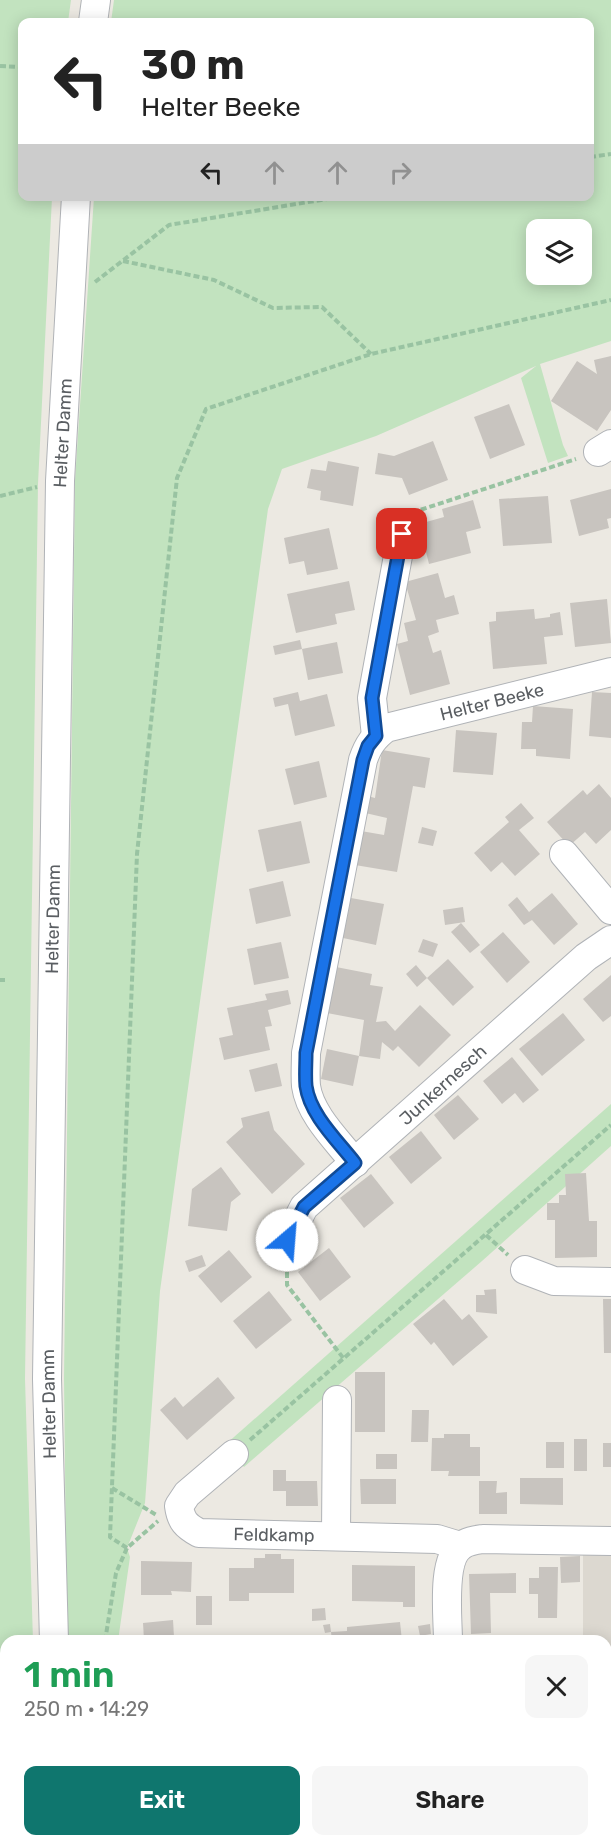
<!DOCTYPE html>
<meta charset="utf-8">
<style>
:root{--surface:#fff;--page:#f6f6f6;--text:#222;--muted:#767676;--accent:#0f766e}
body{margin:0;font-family:Rubik,sans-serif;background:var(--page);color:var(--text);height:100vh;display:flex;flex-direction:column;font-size:22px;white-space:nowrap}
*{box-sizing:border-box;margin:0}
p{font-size:20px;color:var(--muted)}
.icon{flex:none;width:33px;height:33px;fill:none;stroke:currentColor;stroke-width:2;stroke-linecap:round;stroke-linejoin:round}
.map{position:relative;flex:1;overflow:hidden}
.side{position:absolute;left:0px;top:1635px;width:612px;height:212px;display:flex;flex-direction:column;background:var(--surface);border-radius:18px 18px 0 0;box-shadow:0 3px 15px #0003}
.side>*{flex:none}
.banner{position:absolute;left:18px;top:18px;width:576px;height:183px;border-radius:12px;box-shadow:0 3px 15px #0003;background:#fff;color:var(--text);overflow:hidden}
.fabs{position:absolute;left:526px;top:219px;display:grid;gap:12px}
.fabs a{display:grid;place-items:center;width:66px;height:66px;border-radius:12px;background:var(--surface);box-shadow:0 3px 15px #0003;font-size:30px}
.pin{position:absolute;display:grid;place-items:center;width:51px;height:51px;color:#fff;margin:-26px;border-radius:12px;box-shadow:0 3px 9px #0006}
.me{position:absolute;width:66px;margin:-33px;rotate:27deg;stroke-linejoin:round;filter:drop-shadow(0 0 4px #0008)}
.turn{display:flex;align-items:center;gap:21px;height:126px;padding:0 24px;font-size:27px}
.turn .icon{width:78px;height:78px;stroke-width:2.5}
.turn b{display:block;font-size:42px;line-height:51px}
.lanes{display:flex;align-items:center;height:57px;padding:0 24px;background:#0003;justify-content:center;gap:30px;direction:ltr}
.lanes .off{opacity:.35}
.round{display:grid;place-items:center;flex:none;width:63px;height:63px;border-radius:12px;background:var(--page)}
.summary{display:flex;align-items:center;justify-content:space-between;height:102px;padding:0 24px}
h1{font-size:36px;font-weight:600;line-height:45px;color:#1e9e55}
.button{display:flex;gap:12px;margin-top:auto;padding:12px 24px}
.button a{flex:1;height:69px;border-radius:12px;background:var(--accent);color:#fff;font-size:24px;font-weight:600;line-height:69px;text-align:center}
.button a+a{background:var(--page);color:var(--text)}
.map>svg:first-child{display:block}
.education{fill:#dcd8d0}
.green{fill:#c2e3bf;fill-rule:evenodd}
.building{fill:#c8c4bf}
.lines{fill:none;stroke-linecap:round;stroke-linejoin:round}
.minor-casing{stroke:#b0b3b7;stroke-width:30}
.path{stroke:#99c3a2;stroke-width:4;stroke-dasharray:6 3;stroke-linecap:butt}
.minor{stroke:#fff;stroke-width:28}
.route-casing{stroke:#114b97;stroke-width:15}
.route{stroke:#1a73e8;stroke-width:10}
.labels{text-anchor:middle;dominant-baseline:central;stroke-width:4.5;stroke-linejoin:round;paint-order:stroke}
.street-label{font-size:18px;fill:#5a5e62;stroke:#fff}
</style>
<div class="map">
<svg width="611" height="1846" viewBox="0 0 611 1846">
<rect width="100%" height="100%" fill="#ece9e2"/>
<path class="education" d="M 611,1547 L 611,1796 L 606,1797 L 606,1641 L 583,1641 L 583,1548 Z"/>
<g class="green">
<path d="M 0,0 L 71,0 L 68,22 L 22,22 L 22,196 L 52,197 L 38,484 L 25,1379 L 33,1641 L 6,1641 L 6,1840 L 38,1841 L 39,1846 L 0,1846 Z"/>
<path d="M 114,0 L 611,0 L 611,341 L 540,364 L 563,445 L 568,456 L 548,463 L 521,378 L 536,366 L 376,436 L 282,469 L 268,509 L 160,1291 L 145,1503 L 127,1548 L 130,1557 L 118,1641 L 67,1641 L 64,1379 L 75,480 L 94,197 L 590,196 L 590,22 L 111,22 ZM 537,230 L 582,230 L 582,274 L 537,274 Z"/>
<path d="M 611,1104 L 611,1146 L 482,1261 L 244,1467 L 225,1445 Z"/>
<path d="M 611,1796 L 611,1827 L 606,1828 L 606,1797 Z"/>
<path d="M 464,1841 L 464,1840 L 534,1841 L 501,1846 L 465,1846 Z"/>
</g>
<g class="building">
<path d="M 611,356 L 611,410 L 597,431 L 551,401 L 577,361 L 597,374 L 594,360 Z"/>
<path d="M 509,404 L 525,445 L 490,459 L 474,417 Z"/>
<path d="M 433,441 L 448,480 L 409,495 L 402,478 L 375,474 L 378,453 L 394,456 Z"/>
<path d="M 328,461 L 359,467 L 353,506 L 320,500 L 321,491 L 307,488 L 311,469 L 326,471 Z"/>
<path d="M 611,489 L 611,518 L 607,519 L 609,528 L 579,536 L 570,500 Z"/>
<path d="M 548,496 L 552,543 L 503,546 L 499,499 Z"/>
<path d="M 473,500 L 481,528 L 466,532 L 471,553 L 429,564 L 419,524 L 444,517 L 442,509 Z"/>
<path d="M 329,528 L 338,569 L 307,575 L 304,561 L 289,564 L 284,538 Z"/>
<path d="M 438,573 L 445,598 L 454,595 L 459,614 L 436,620 L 439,632 L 428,636 L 433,653 L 441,650 L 450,684 L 410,695 L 397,644 L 408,641 L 404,623 L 416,620 L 405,582 Z"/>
<path d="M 349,581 L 355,610 L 335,614 L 337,624 L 296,633 L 287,594 Z"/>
<path d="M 607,599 L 611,643 L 575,647 L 570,603 Z"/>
<path d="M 534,609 L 535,619 L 550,617 L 550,614 L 560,612 L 563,635 L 544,637 L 547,664 L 493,669 L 489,622 L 496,621 L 496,612 Z"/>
<path d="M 300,640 L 302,649 L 275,655 L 273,646 Z"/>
<path d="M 337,642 L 343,673 L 308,680 L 302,649 Z"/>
<path d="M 298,692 L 300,701 L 327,694 L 335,726 L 295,736 L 288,704 L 275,707 L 273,698 Z"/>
<path d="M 592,692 L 611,693 L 611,738 L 589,736 Z"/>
<path d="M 533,706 L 573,709 L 570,759 L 536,756 L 536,749 L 521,749 L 522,722 L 532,722 Z"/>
<path d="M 456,730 L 497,733 L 493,775 L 453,772 Z"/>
<path d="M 382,750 L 430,758 L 425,788 L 413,786 L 397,872 L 355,865 L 361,831 L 384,835 L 387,818 L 361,812 L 364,795 L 375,798 Z"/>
<path d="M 319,761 L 327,797 L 294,805 L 285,769 Z"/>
<path d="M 599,784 L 611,798 L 611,830 L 596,844 L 585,832 L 569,846 L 547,822 L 583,790 L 587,795 Z"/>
<path d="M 521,803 L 534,818 L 519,830 L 540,854 L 515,876 L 502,862 L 491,872 L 474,853 L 509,822 L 505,817 Z"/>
<path d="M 301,821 L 310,863 L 267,872 L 258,830 Z"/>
<path d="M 422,827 L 437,831 L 433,846 L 418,843 Z"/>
<path d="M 283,881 L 291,916 L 256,924 L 249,889 Z"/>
<path d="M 552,893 L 578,924 L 554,945 L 532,920 L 524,925 L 508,905 L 517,897 L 529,912 Z"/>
<path d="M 351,898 L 384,904 L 376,945 L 343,938 Z"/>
<path d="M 463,907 L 465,922 L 445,925 L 443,910 Z"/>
<path d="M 461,923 L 480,945 L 470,953 L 451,932 Z"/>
<path d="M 503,932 L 530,962 L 507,983 L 480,952 Z"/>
<path d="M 423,939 L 438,944 L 433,957 L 418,952 Z"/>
<path d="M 281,942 L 289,978 L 254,985 L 247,949 Z"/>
<path d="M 448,959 L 474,987 L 453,1006 L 427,978 Z"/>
<path d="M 416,965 L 427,978 L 417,987 L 406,974 Z"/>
<path d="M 336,967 L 372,974 L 370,985 L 383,987 L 376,1022 L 386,1021 L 395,1031 L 420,1005 L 451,1035 L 419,1067 L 398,1046 L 393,1051 L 382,1042 L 380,1059 L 359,1056 L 364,1020 L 327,1013 Z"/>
<path d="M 611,975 L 611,1016 L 603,1022 L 583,999 Z"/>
<path d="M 288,990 L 291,1004 L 268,1010 L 272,1026 L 265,1027 L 270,1050 L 224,1060 L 219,1038 L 233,1035 L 227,1008 L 267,1000 L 265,994 Z"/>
<path d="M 563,1013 L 585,1040 L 542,1076 L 519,1049 Z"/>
<path d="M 327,1049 L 359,1056 L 353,1086 L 321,1079 Z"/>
<path d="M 512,1057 L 539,1090 L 523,1103 L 515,1093 L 502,1104 L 483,1081 Z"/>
<path d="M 277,1063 L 282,1086 L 255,1092 L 249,1070 Z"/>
<path d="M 458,1095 L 479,1119 L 454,1140 L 434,1115 Z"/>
<path d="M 269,1111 L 274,1130 L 305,1164 L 272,1194 L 226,1142 L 243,1127 L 241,1118 Z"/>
<path d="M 421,1131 L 442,1158 L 411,1184 L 389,1157 Z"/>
<path d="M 221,1167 L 241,1194 L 231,1202 L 227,1231 L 188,1226 L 192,1189 Z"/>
<path d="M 586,1173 L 589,1221 L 597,1221 L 597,1257 L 555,1258 L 555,1220 L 547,1220 L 547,1203 L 559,1203 L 559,1195 L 566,1195 L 565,1174 Z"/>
<path d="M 371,1174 L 394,1203 L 364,1228 L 340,1198 Z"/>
<path d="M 329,1248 L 351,1277 L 320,1301 L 298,1272 Z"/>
<path d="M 229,1250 L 252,1277 L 221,1303 L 198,1276 Z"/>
<path d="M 202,1255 L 206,1266 L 189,1272 L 185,1261 Z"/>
<path d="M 496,1289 L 497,1314 L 476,1312 L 476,1295 L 485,1295 L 484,1290 Z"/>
<path d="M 269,1291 L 292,1320 L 256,1349 L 233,1321 Z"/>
<path d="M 444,1299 L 462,1320 L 469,1314 L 488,1337 L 453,1366 L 434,1342 L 431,1345 L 413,1324 Z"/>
<path d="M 603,1299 L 611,1299 L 611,1353 L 604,1353 Z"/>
<rect x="355" y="1372" width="30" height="60"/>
<path d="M 218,1377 L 235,1398 L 187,1440 L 160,1410 L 175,1397 L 183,1407 Z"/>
<path d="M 412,1410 L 429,1410 L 428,1442 L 411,1442 Z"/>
<path d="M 444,1434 L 470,1434 L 470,1447 L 480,1447 L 480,1476 L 448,1476 L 449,1471 L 431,1471 L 432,1438 L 444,1438 Z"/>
<rect x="574" y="1439" width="13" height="32"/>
<rect x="546" y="1442" width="18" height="26"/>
<rect x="603" y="1443" width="8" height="24"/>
<rect x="376" y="1454" width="21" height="15"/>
<path d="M 273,1470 L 286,1470 L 286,1481 L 317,1481 L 318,1506 L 286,1506 L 286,1491 L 273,1491 Z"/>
<path d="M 520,1478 L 563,1478 L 563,1505 L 520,1504 Z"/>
<path d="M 360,1479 L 396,1479 L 396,1504 L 361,1504 Z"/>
<path d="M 479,1481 L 497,1481 L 496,1493 L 507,1492 L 507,1514 L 479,1514 Z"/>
<path d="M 265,1554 L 281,1554 L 281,1559 L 294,1559 L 294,1593 L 249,1593 L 249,1601 L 229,1601 L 229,1568 L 254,1568 L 254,1558 L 265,1558 Z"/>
<path d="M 580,1556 L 580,1582 L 561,1583 L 560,1557 Z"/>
<path d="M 141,1561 L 192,1562 L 191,1592 L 171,1591 L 172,1595 L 141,1595 Z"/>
<path d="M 352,1565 L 415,1566 L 415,1607 L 403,1607 L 403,1602 L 352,1601 Z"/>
<path d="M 539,1567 L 558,1567 L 557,1618 L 538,1618 L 538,1594 L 529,1594 L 529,1578 L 539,1578 Z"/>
<path d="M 516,1573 L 516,1593 L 490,1593 L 491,1633 L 471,1634 L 469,1574 Z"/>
<rect x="196" y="1596" width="16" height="29"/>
<path d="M 325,1608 L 326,1620 L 312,1621 L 312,1609 Z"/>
<path d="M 173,1620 L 174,1637 L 144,1640 L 143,1623 Z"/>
<path d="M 400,1622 L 402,1641 L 332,1641 L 331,1632 L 347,1631 L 347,1627 Z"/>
<path d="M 330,1624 L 331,1632 L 325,1633 L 323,1625 Z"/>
<path d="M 430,1624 L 431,1634 L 420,1636 L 418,1626 Z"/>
<path d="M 611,1702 L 611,1752 L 606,1744 L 606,1706 Z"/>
</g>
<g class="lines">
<g class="minor-casing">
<g id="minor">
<path d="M 93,22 L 96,0"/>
<path d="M 598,452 L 611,444"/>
<path d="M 376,736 L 372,698 L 402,534"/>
<path d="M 564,854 L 611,910"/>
<path d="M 355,1163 C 338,1141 310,1115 306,1086 C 305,1075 306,1064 306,1053 L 363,760 C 368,745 374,737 386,728 L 611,672"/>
<path d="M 287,1240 L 304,1207 L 586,957 L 611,940"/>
<path d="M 525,1270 L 554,1281 L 611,1282"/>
<path d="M 234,1454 L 187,1494 L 179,1506 C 181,1521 186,1526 199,1533 L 437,1539 L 460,1546"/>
<path d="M 336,1536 L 337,1400"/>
<path d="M 54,1641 L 47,1379 L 60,481 L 76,196"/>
<path d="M 448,1641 C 448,1618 441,1560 461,1546 C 467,1541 476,1540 483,1539 L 611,1541"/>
<path d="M 0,1817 L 6,1818"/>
<path d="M 60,1840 L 60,1846"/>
<path d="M 147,1840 L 186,1846"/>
<path d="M 449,1840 L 449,1846"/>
<path d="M 562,1846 L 595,1840"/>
</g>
</g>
<g class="path">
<path d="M 0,66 L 22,67"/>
<path d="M 590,157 L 611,154"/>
<path d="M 123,261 L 214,280 L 273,308 L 322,307 L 371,354"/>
<path d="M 95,282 L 169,225 L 345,196"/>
<path d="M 0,496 L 37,487"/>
<path d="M 414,515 L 417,511 L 576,459"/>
<path d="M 0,980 L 5,980"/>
<path d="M 486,1235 L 508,1255"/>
<path d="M 287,1263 L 287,1285 L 344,1359"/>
<path d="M 250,1440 L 611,1125"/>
<path d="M 112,1488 L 158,1516"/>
<path d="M 127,1548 L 110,1537 L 137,854 L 177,478 L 206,409 L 371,354 L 611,300"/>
<path d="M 105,1641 L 116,1573 L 127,1548 L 158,1521"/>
</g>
<use href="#minor" class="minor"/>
</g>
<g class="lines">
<g class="route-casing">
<path id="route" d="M 287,1240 L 304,1207 L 355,1163 C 338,1141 310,1115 306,1086 C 305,1075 306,1064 306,1053 L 363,760 L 368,746 L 376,736 L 372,698 L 402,534"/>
</g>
<use href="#route" class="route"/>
</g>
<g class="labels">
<g class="street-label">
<text transform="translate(63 433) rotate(-87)">Helter Damm</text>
<text transform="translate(492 702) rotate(-14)">Helter Beeke</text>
<text transform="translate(53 919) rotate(-89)">Helter Damm</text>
<text transform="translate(443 1085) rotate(-42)">Junkernesch</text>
<text transform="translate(49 1404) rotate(-91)">Helter Damm</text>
<text transform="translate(274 1535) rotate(1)">Feldkamp</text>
</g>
</g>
</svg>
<div class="fabs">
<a><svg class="icon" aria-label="layers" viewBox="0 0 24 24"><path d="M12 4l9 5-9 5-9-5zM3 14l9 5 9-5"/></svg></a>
</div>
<div class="pin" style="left:402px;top:534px;background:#d93025"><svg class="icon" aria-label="arrive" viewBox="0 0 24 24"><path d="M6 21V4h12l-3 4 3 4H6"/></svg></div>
<svg class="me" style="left:287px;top:1240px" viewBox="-20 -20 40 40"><circle r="19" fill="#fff"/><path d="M0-13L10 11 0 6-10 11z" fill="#1a73e8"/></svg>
<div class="banner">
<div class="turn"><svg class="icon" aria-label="left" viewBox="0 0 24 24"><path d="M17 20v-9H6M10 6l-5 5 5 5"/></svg><div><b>30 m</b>Helter Beeke</div></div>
<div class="lanes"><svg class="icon" aria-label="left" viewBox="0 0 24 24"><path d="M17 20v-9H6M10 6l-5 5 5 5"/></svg><svg class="icon off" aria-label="ahead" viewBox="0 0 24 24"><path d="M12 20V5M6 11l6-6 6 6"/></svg><svg class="icon off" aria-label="ahead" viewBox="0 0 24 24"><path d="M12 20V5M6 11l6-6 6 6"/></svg><svg class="icon off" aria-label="right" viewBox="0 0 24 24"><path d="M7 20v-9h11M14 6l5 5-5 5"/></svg></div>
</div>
<section class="side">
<div class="summary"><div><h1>1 min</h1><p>250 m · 14:29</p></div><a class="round"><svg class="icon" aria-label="close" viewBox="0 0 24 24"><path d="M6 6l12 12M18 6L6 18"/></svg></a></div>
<div class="button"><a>Exit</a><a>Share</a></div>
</section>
</div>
